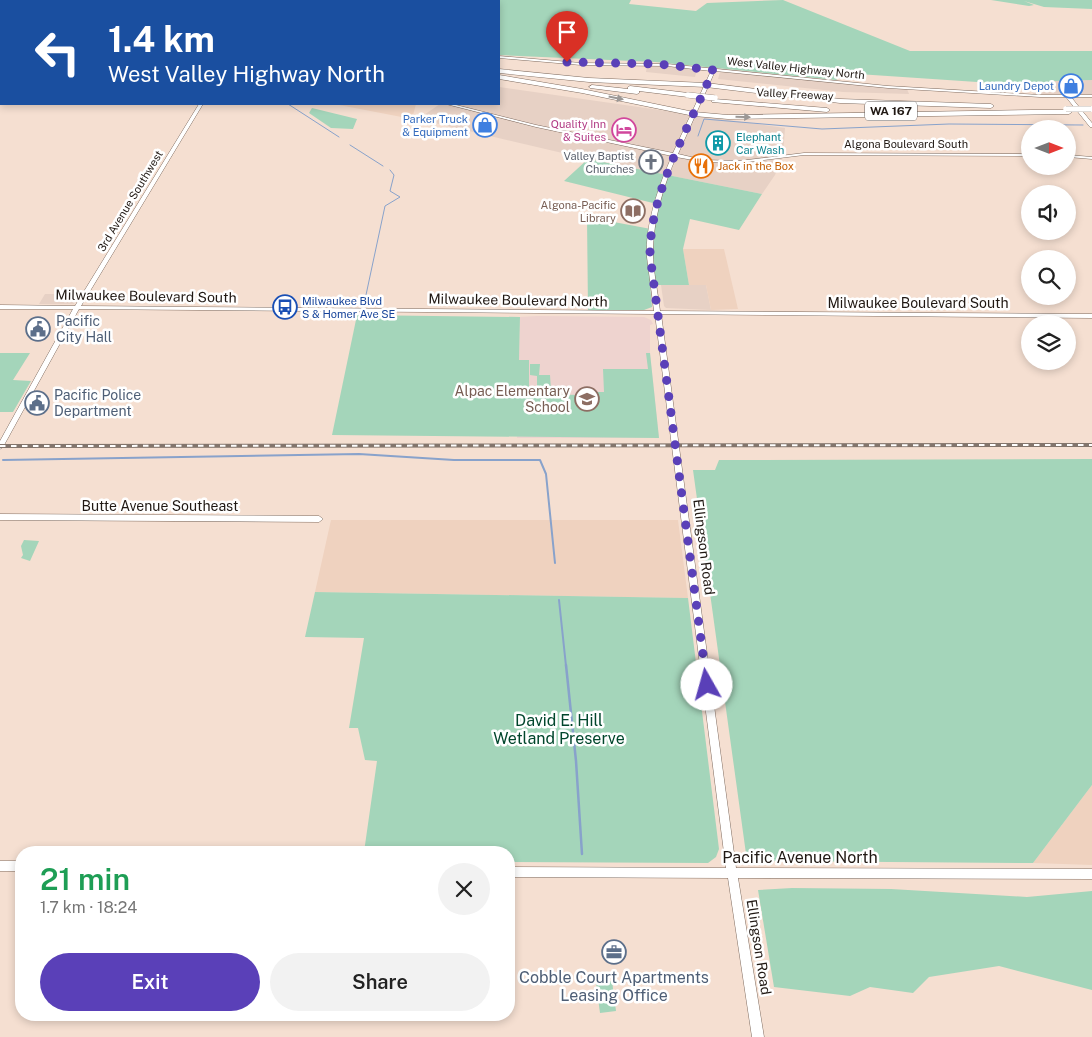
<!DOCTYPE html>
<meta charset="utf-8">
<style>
:root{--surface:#fff;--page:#f2f2f2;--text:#222;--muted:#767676;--accent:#5a40b8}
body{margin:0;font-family:"Public Sans",sans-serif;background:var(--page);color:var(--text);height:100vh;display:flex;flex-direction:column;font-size:19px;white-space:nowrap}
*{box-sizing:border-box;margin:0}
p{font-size:16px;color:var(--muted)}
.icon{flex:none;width:28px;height:28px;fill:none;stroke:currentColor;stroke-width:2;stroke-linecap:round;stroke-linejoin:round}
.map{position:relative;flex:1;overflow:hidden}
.sheet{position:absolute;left:15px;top:846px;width:500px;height:175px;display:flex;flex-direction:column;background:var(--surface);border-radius:20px;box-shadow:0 2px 8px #0003}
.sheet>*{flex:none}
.banner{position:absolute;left:0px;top:0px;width:500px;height:105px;box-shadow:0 2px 8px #0003;background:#1a4fa0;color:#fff;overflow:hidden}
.needle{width:32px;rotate:90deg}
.controls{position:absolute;left:1021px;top:120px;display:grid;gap:10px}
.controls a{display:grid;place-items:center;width:55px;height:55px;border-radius:50%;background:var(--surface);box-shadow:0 2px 8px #0003;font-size:25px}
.pin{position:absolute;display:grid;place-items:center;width:42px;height:42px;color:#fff;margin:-51px -21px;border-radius:50% 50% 50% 0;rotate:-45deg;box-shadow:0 0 5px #0007}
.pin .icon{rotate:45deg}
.me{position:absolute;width:55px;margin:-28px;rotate:353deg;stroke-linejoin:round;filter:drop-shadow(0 0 4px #0008)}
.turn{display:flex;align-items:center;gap:18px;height:105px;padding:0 25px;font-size:22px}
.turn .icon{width:65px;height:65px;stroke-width:2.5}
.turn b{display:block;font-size:35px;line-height:42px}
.round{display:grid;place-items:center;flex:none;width:52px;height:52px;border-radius:26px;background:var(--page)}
.overview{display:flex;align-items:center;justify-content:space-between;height:85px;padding:0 25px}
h1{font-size:30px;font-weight:600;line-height:38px;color:#1e9e55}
.cta{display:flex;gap:10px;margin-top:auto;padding:10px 25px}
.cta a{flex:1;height:58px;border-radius:30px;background:var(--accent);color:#fff;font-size:20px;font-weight:600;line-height:58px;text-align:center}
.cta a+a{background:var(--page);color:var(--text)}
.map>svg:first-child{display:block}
.commercial{fill:#e7d1c5}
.built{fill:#efd2bf}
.education{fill:#eed3cf}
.green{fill:#a4d5ba}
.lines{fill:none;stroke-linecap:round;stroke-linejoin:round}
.stream-far2{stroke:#88a2cb;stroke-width:1}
.stream-far1{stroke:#88a2cb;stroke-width:2}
.stream{stroke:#88a2cb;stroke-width:2.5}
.secondary-casing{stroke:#7f6c60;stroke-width:1}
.highway-casing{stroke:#7f6c60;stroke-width:1}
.secondary{fill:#fff;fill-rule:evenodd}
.highway{fill:#fff;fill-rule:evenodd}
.rail-casing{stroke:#83756c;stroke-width:4}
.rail{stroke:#fff;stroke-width:2;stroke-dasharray:5.5;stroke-linecap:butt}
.highway-bridge-casing{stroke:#7f6c60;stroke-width:6;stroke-linecap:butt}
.highway-bridge{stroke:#fff;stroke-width:5.5}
.oneway{fill:#9b9795}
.route{stroke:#5a40b8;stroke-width:9;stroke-dasharray:0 16.2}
.labels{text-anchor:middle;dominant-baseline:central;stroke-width:5;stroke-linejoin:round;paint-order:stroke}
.far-street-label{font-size:11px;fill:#201813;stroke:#fff}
.far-shop-label{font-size:11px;fill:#366cbe;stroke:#fff;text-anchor:end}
.far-hotel-label{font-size:11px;fill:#b23c85;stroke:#fff;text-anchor:end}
.far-culture-label{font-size:11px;fill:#0d838f;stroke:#fff;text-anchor:start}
.far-worship-label{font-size:11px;fill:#5b616d;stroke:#fff;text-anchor:end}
.far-food-label{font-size:11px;fill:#c56008;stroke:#fff;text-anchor:start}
.far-education-label{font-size:11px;fill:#785e54;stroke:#fff;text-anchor:end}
.far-transit-label{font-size:11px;fill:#164399;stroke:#fff;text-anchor:start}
.shield{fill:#fff;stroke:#635d5a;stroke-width:1}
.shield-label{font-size:12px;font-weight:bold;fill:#201813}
.street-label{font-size:14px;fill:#201813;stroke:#fff}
.service-label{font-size:14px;fill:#4e5e75;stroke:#fff;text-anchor:start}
.education-label{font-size:14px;fill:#785e54;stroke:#fff;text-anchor:end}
.near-park-label{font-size:16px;fill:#01462c;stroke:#fff}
.near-street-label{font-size:16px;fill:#201813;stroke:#fff}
.near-service-label{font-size:16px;fill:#4e5e75;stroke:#fff}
</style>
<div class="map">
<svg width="1092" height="1037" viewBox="0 0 1092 1037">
<rect width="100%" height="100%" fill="#f5dfd1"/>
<g class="commercial">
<path d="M 647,65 L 657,65 L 697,69 L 695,77 L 646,72 Z"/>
<path d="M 720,72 L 907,89 L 909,94 L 843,92 L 718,79 Z"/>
<path d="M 1092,80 L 1092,94 L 1033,94 L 1031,86 L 1038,86 L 1054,81 Z"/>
<path d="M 499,87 L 785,128 L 783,156 L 775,175 L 762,194 L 588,159 L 418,119 L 440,104 L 499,104 Z"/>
<path d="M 661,285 L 706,285 L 711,310 L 666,308 L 664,306 Z"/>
<path d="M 45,294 L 79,294 L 74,304 L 39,304 Z"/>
</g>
<g class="built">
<path d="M 334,104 L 416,104 L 412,119 Z"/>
<path d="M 683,249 L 724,249 L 738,309 L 711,310 L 706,285 L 689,285 Z"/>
<path d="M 331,520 L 678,520 L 688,598 L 315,592 Z"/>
<path d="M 1092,785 L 1092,865 L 1033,863 Z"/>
</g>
<path class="education" d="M 537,316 L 644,317 L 651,320 L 653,324 L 650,325 L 650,353 L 659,438 L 517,438 L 520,317 Z"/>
<g class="green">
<path d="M 478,0 L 631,0 L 629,4 L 696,11 L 707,3 L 783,0 L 910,51 L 1092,51 L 1092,80 L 1054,81 L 1038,86 L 843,73 L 836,80 L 655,62 L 499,55 L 499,1 L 474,1 Z"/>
<path d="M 991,0 L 1092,0 L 1092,9 L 1044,7 L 1024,1 L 1034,5 L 1029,6 Z"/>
<path d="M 312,108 L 357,119 L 353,129 L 331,128 L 309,113 Z"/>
<path d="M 588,159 L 762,194 L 739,230 L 690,219 L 683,249 L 689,285 L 650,285 L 652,307 L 644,310 L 588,310 L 587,217 L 651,229 L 657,204 L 564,181 Z"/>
<path d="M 357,315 L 520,317 L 519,360 L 529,360 L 529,394 L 581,395 L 585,392 L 604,392 L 603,369 L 648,369 L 646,353 L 650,353 L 659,438 L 332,435 Z"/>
<path d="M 0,353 L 30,353 L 13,380 L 31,381 L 13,412 L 0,412 Z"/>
<path d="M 530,364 L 540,364 L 539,375 L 550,375 L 551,390 L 537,390 L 537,376 L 530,375 Z"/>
<path d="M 1092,459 L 1092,785 L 1033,863 L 747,861 L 693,470 L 715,470 L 719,460 Z"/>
<path d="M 24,540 L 39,541 L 30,561 L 21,558 L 23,555 L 21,546 Z"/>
<path d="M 315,592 L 688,598 L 719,849 L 716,857 L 708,863 L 509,862 L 509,852 L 364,852 L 377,761 L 365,760 L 358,728 L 349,728 L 364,638 L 305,637 Z"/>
<path d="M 792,888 L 891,889 L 1027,897 L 1092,891 L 1092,990 L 999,966 L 929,977 L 913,993 L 870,987 L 850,996 L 774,987 L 758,890 Z"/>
<path d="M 612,981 L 616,1011 L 600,1013 L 596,983 Z"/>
</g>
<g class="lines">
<g class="stream-far2">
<path d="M 288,104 L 339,137"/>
<path d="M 698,136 L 704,119 L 822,129 L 949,124 L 1083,125"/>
<path d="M 350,145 L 383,166"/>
<path d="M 366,295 L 385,206 L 400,197 L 390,191 L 394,175 L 390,170"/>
</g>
<g class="stream-far1">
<path d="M 3,460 L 359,454 L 454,460 L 540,460 L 546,474 L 555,563"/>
<path d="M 559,600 L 566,666"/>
</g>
<path class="stream" d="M 566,665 L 576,761 L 582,854"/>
<g class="secondary-casing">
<g id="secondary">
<rect x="0" y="36" width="1" height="2"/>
<path d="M 499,56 L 581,63 L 667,64 L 888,86 L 1040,95 L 1092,95 L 1092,97 L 1071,97 L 1092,123 L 1092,127 L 1090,127 L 1066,97 L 1040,97 L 888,88 L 715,71 L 678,154 L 704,160 L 739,161 L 804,153 L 1030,154 L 1030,156 L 804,155 L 739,163 L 704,162 L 676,157 C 663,187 653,220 653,253 C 653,271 658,293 660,311 L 1092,314 L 1092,318 L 661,314 L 736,868 L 1092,869 L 1092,879 L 738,878 L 764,1037 L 752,1037 L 728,878 L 509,877 L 509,867 L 726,868 L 655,314 L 79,309 L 3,447 L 0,449 L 0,441 L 73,309 L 0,309 L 0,305 L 75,306 L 199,104 L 203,104 L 81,306 L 654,311 C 652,293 649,275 647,257 C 645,224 659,185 672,156 L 536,127 L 446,104 L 452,104 L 536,125 L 673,153 L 711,71 L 667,66 L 581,65 L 499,58 Z"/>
<path d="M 1068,155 L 1092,157 L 1092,159 L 1068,157 Z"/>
<path d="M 0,514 L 319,516 L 323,519 L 319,522 L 0,520 Z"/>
<rect x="0" y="861" width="21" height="10"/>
</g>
</g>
<g class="highway-casing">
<g id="highway">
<path d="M 499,69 L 589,78 L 706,83 L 840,99 L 991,104 L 994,106 L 991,108 L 840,103 L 706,87 L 589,82 L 499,73 Z"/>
<rect x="0" y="71" width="1" height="4"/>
<path d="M 499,75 L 582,89 L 694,112 L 728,115 L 1032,110 L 1069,110 L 1072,112 L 1069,114 L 728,119 L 694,116 L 582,93 L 499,79 Z"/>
<path d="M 592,85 L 628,89 L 628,87 L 630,86 L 688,93 L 691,95 L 688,97 L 639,91 L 639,93 L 637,94 L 590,88 L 589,87 Z"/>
<path d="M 714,99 L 827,108 L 830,110 L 827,112 L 712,102 L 712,100 Z"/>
</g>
</g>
<use href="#secondary" class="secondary"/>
<use href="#highway" class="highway"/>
<g class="rail-casing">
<path id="rail" d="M 0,446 L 1092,445"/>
</g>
<use href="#rail" class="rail"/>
<g class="highway-bridge-casing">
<g id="highway-bridge">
<path d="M 688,95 L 715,98"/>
<path d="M 1066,109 L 1091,109"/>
</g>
</g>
<use href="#highway-bridge" class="highway-bridge"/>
</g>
<defs><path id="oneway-solid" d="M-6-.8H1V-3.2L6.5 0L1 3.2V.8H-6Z" transform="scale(1.25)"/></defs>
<g class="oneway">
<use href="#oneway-solid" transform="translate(616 98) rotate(11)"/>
<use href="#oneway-solid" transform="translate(743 117) rotate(2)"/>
</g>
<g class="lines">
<path class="route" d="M 567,62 L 658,64 L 713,70 C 689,129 650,190 650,255 L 707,685"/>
</g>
<defs>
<g id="shop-ring" transform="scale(1.25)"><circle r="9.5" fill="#fff" stroke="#3f7fe0" stroke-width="1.5"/><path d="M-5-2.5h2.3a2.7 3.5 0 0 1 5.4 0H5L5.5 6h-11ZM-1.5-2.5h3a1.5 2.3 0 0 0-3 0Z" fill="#3f7fe0"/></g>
<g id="hotel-ring" transform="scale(1.25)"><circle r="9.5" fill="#fff" stroke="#d1479c" stroke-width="1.5"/><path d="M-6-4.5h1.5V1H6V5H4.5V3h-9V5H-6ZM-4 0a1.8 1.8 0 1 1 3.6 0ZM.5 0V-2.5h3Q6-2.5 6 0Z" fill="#d1479c"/></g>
<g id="building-ring" transform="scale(1.25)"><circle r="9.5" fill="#fff" stroke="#0f9aa8" stroke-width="1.5"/><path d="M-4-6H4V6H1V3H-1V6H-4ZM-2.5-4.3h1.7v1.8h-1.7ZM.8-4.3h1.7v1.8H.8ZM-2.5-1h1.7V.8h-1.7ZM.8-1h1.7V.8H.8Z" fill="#0f9aa8"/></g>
<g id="church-ring" transform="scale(1.25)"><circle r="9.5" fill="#fff" stroke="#6b7280" stroke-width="1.5"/><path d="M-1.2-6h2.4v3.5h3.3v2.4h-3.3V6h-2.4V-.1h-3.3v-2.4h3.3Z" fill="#6b7280"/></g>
<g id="restaurant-ring" transform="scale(1.25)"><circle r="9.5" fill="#fff" stroke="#e8710a" stroke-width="1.5"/><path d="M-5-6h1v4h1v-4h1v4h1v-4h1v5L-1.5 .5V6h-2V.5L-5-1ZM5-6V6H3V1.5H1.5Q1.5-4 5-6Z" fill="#e8710a"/></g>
<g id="library-ring" transform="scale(1.25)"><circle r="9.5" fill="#fff" stroke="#8d6e63" stroke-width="1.5"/><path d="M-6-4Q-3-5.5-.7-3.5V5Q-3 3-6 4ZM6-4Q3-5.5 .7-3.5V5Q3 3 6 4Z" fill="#8d6e63"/></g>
<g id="bus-ring" transform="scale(1.25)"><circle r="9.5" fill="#fff" stroke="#1a4fb4" stroke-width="1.5"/><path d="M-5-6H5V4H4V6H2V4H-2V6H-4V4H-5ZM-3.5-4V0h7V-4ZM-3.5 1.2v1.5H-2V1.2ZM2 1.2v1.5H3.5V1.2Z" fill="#1a4fb4"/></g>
<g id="civic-ring" transform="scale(1.25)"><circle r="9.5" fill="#fff" stroke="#5c6f8a" stroke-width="1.5"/><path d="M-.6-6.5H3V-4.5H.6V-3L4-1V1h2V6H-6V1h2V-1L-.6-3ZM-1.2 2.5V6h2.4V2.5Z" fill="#5c6f8a"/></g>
<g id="school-ring" transform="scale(1.25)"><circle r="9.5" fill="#fff" stroke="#8d6e63" stroke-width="1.5"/><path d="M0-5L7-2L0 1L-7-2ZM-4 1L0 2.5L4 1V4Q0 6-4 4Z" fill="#8d6e63"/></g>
<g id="office-ring" transform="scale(1.25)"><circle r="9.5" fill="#fff" stroke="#5c6f8a" stroke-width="1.5"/><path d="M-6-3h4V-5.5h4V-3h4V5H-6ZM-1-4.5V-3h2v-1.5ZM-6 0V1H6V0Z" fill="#5c6f8a"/></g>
</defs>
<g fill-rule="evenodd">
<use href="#shop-ring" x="1071" y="86"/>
<use href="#shop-ring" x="485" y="125"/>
<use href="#hotel-ring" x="624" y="130"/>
<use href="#building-ring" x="718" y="143"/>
<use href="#church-ring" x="651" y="162"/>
<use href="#restaurant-ring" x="701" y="166"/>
<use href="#library-ring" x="633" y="211"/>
<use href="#bus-ring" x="285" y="307"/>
<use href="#civic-ring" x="38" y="329"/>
<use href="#school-ring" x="587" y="399"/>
<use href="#civic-ring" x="37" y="403"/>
<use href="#office-ring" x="614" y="952"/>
</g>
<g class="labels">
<g class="far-street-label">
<text transform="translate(796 68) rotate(6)">West Valley Highway North</text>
<text transform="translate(795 94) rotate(3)">Valley Freeway</text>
<text x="906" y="144">Algona Boulevard South</text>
<text transform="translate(130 201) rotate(-59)">3rd Avenue Southwest</text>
</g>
<g class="far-shop-label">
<text x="1054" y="86">Laundry Depot</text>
<text x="468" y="119">Parker Truck<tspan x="468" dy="13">&amp; Equipment</tspan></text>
</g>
<g class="far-hotel-label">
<text x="606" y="124">Quality Inn<tspan x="606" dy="13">&amp; Suites</tspan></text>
</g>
<g class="far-culture-label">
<text x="736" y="137">Elephant<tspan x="736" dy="13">Car Wash</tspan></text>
</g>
<g class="far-worship-label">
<text x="634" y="156">Valley Baptist<tspan x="634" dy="13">Churches</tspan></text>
</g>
<g class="far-food-label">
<text x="718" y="166">Jack in the Box</text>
</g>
<g class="far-education-label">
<text x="616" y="205">Algona-Pacific<tspan x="616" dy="13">Library</tspan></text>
</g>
<g class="far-transit-label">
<text x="302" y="301">Milwaukee Blvd<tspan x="302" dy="13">S &amp; Homer Ave SE</tspan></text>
</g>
<rect class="shield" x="865" y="101.5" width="52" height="19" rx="4"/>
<g class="shield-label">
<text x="891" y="111">WA 167</text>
</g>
<g class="street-label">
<text transform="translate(146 296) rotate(1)">Milwaukee Boulevard South</text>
<text transform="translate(518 300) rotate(1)">Milwaukee Boulevard North</text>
<text x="918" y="303">Milwaukee Boulevard South</text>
<text x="160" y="506">Butte Avenue Southeast</text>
<text transform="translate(704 547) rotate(83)">Ellingson Road</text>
<text transform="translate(759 947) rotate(81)">Ellingson Road</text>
</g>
<g class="service-label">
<text x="56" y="321">Pacific<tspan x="56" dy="16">City Hall</tspan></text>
<text x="54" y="395">Pacific Police<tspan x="54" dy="16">Department</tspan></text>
</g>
<g class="education-label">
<text x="570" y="391">Alpac Elementary<tspan x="570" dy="16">School</tspan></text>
</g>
<g class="near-park-label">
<text x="559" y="720">David E. Hill<tspan x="559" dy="18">Wetland Preserve</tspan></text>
</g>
<g class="near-street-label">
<text x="800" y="857">Pacific Avenue North</text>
</g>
<g class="near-service-label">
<text x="614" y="977">Cobble Court Apartments<tspan x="614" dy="18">Leasing Office</tspan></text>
</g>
</g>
</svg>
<div class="controls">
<a><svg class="needle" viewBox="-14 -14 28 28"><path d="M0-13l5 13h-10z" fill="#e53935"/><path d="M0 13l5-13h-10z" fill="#767676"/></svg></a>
<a><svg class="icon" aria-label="sound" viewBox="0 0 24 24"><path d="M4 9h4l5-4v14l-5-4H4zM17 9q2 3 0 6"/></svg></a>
<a><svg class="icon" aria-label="search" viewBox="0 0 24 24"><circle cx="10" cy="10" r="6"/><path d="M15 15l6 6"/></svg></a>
<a><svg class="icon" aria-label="layers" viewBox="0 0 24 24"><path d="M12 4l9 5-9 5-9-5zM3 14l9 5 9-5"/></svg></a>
</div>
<div class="pin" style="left:567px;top:62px;background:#d93025"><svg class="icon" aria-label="arrive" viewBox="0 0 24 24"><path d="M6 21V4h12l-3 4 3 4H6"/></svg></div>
<svg class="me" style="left:707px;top:685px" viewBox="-20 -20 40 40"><circle r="19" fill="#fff"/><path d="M0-13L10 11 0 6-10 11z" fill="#5a40b8"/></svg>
<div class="banner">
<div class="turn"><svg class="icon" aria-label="left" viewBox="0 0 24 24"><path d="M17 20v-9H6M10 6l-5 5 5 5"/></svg><div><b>1.4 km</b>West Valley Highway North</div></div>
</div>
<section class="sheet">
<div class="overview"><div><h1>21 min</h1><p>1.7 km · 18:24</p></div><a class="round"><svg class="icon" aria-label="close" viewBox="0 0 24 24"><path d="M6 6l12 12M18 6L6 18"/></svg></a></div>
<div class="cta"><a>Exit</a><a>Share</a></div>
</section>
</div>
